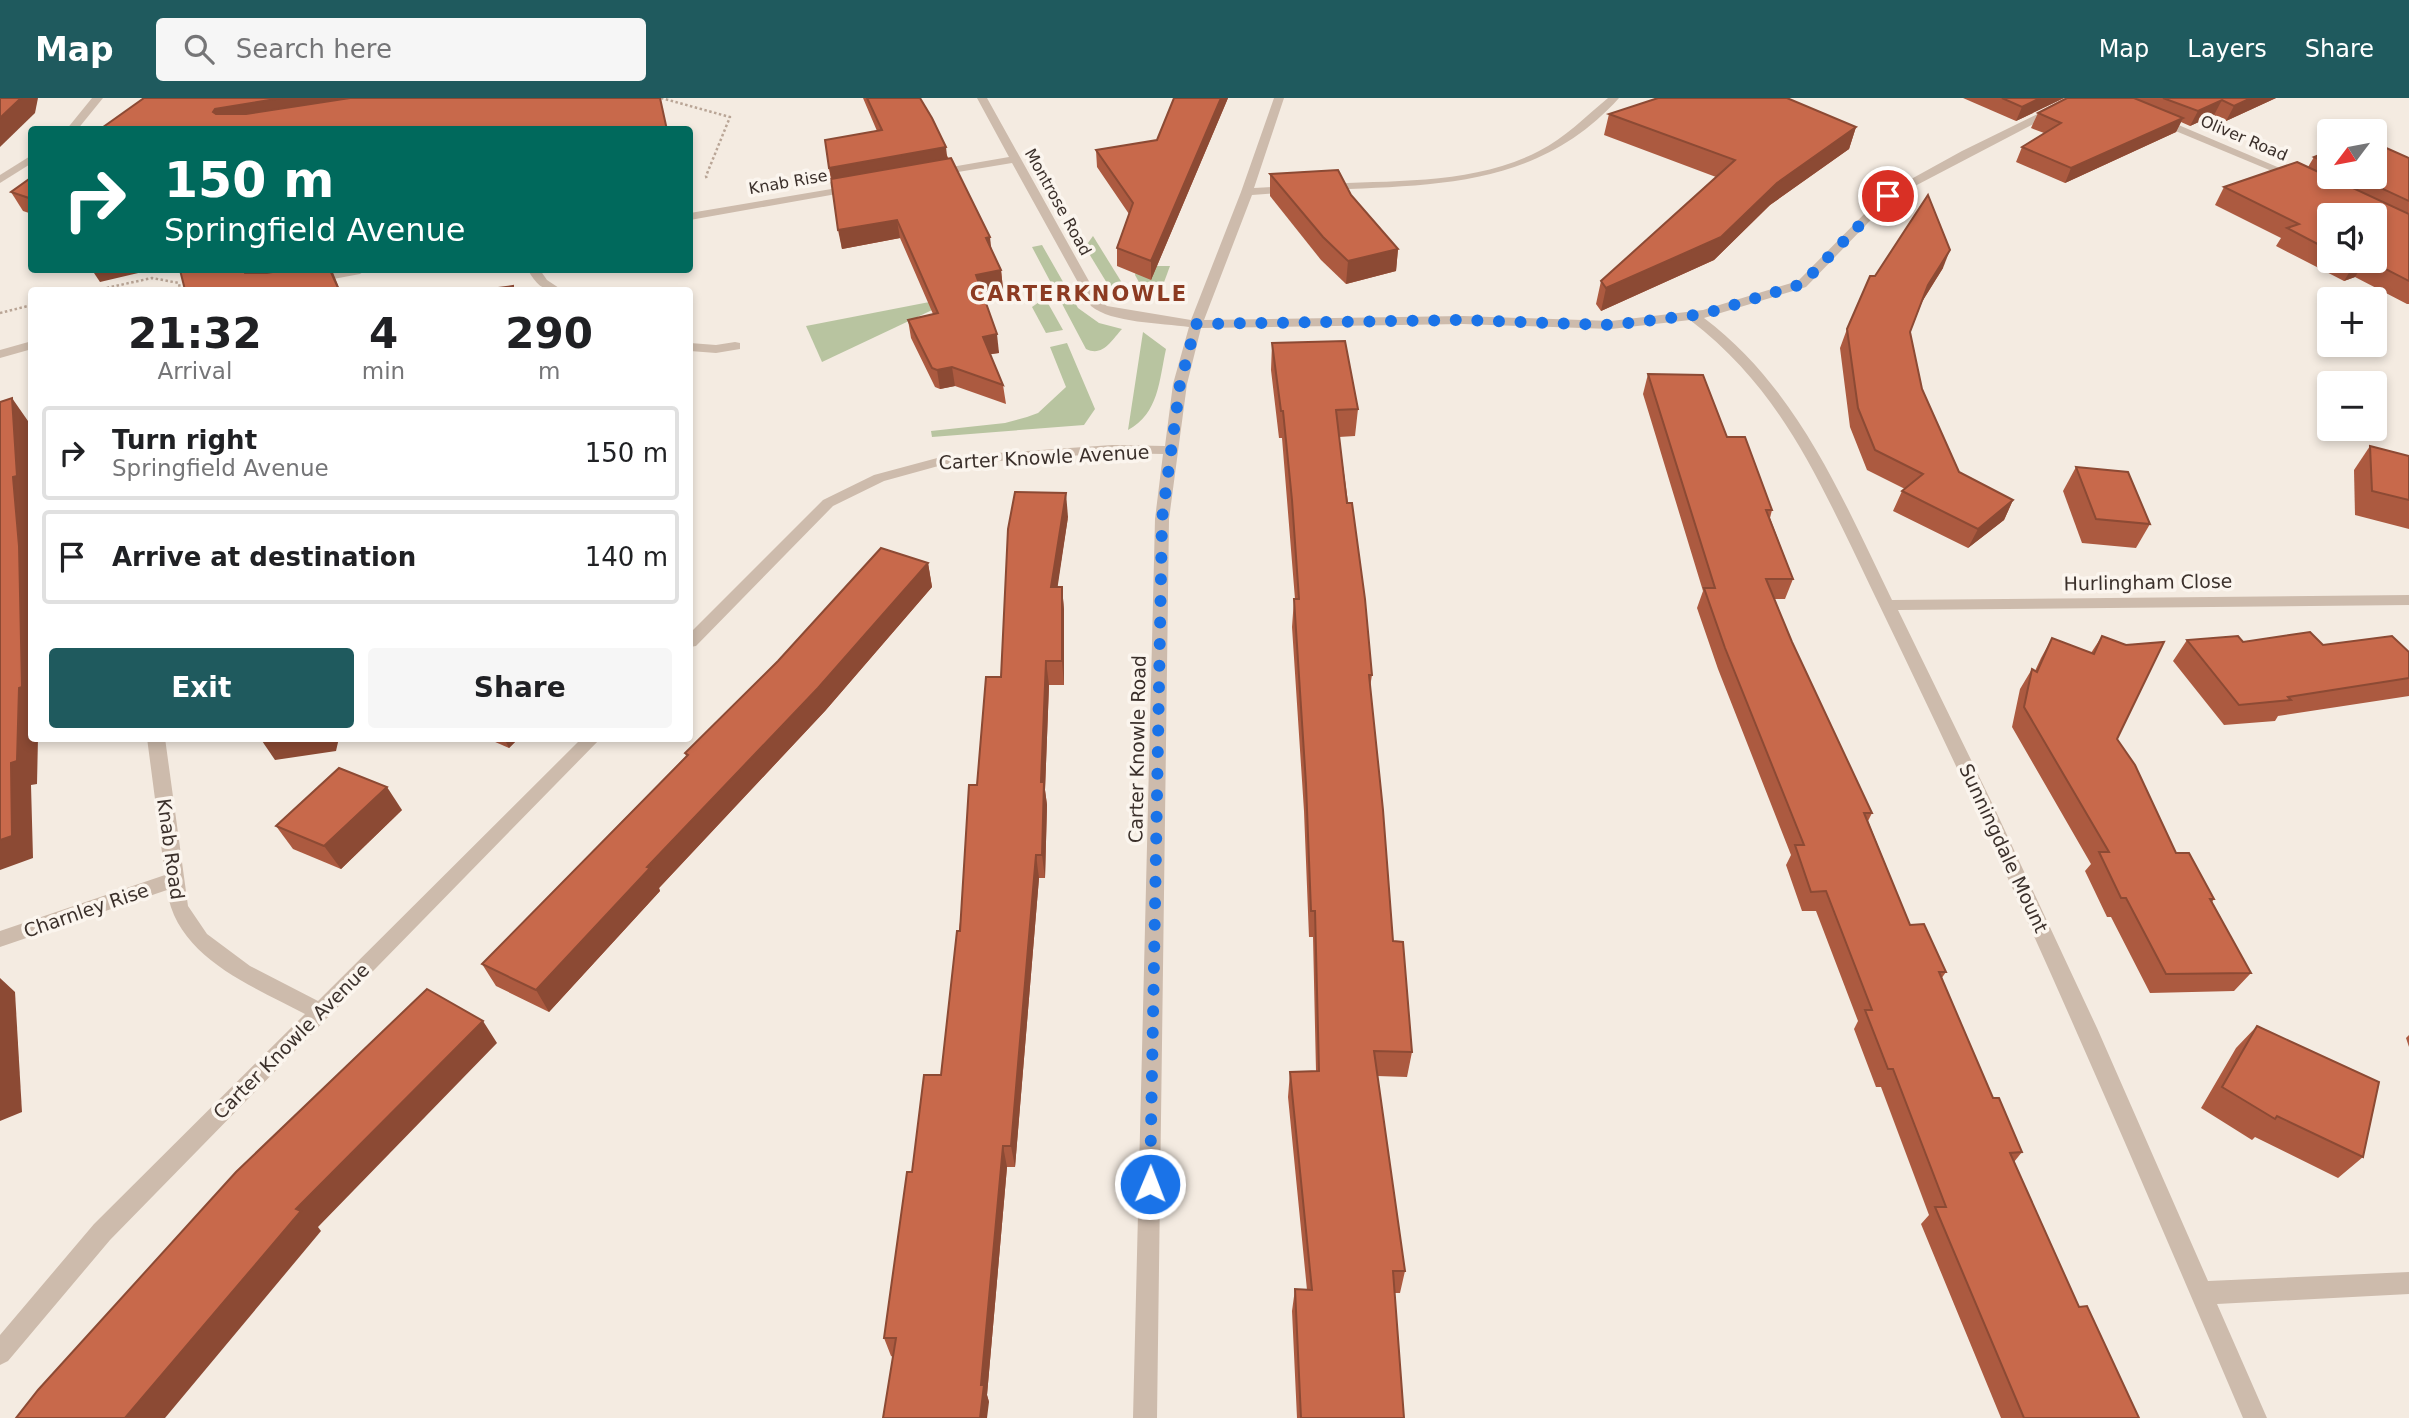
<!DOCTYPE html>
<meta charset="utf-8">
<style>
:root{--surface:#fff;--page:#f6f6f6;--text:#202124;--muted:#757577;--line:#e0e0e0;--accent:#1f5a5e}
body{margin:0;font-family:"DejaVu Sans",sans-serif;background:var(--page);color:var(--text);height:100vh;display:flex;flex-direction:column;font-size:26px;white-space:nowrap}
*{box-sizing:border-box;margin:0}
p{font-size:23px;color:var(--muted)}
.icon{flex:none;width:38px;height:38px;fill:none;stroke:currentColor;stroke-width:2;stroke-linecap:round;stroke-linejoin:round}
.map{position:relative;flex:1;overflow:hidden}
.sheet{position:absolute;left:28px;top:189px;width:665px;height:455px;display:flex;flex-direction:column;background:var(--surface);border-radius:7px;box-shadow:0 4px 10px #0003}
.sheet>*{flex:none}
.top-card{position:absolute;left:28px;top:28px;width:665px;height:147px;border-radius:7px;box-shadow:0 4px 10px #0003;background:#00695c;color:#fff;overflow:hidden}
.needle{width:46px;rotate:238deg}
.tools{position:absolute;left:2317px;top:21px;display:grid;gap:14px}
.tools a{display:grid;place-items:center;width:70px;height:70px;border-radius:7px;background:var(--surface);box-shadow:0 4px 10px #0003;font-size:35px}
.pin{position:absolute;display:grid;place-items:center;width:60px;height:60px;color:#fff;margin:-30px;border:4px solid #fff;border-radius:50%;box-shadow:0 2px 7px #0007}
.me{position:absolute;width:77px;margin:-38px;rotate:1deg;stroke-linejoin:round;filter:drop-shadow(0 0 5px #0008)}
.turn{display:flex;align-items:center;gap:24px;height:147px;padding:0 21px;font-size:32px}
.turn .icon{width:91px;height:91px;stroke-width:2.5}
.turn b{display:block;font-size:49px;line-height:60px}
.eta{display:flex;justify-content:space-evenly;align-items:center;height:119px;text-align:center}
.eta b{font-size:42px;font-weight:600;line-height:49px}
.cta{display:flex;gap:14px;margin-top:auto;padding:14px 21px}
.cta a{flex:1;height:80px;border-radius:7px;background:var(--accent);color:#fff;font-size:28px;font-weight:600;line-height:80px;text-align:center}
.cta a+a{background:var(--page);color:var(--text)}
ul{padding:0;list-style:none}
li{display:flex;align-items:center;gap:21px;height:94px;margin:0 14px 10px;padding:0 7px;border:4px solid var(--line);border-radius:7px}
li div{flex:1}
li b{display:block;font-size:26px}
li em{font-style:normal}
header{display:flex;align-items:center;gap:42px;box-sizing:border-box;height:98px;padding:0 35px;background:var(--accent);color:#fff}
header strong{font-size:33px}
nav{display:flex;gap:38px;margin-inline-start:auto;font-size:24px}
.search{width:490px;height:63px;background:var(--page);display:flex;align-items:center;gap:18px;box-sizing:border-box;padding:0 24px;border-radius:7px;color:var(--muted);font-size:26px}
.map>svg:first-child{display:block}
.green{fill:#b8c4a0}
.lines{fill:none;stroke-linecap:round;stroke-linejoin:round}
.path{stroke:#b9a596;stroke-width:2.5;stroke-dasharray:2.5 2.5;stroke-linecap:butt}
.minor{fill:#cdbbac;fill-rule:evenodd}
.wall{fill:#ac5a40;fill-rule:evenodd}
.shaded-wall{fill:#8c4a34}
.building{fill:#c8694b;stroke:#8c4a34;stroke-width:2}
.route{stroke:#1a73e8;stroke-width:12;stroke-dasharray:0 21.6}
.labels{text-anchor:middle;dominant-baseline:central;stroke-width:7;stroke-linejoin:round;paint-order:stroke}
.far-street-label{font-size:16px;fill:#3b302b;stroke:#fbf5ee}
.street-label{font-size:19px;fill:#3b302b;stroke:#fbf5ee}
.far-district-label{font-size:21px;font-weight:bold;letter-spacing:2px;fill:#8c3b22;stroke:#fbf5ee}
</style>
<header>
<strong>Map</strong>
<div class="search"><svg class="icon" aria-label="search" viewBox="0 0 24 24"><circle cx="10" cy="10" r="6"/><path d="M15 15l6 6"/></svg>Search here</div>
<nav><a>Map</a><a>Layers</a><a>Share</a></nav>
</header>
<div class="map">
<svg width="2409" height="1320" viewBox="0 0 2409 1320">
<rect width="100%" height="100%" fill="#f4ebe1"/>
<g class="green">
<path d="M 1093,138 L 1127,193 L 1120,201 L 1113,195 L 1085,149 Z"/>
<path d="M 1042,147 L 1078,210 L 1099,225 L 1122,231 C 1111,243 1103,259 1086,251 L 1032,149 Z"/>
<path d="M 1137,168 L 1170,168 L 1160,195 L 1140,186 L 1135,177 Z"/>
<path d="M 950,200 L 947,205 L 822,264 L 806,228 Z"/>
<path d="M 1045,200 L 1063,232 L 1046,235 L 1032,209 Z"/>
<path d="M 1143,234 L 1166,251 C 1159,283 1159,315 1128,332 Z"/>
<path d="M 1067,245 L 1095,311 L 1084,327 L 932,339 L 931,333 L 1005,325 L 1027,319 L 1038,315 L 1066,289 L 1050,249 Z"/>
</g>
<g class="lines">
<g class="path">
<path d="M 661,0 L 730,19 L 706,78 L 707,82"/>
<path d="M 97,192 L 152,180 L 179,185 L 180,192"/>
<path d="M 0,215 L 32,207"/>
</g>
<g class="minor">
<path d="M 92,0 L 103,0 L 77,32 L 66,32 Z"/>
<path d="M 977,0 L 987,0 L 1100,203 L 1107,208 L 1191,222 L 1241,94 L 1274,0 L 1284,0 L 1254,90 L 1294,88 L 1300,91 L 1294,94 L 1252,97 L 1204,222 L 1463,218 L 1611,223 L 1703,212 L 1798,183 L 1884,96 L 1962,53 L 2070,0 L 2083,0 L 1892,100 L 1806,189 L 1704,220 C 1797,290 1842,399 1892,502 L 2409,497 L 2409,507 L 1898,512 L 1993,707 L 2097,930 L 2208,1183 L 2409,1174 L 2409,1196 L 2217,1206 L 2267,1320 L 2243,1320 C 2139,1076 2035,832 1920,592 C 1898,545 1875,499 1853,452 C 1809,361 1772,285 1690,222 L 1611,231 L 1463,226 L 1201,230 L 1187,286 L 1169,421 L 1157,1320 L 1133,1320 L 1155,421 L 1163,356 L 1112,355 L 942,367 L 884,383 L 833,408 L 696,548 L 690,549 L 690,535 L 823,402 L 874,377 L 941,359 L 1112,347 L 1165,348 L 1173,286 L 1189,229 C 1162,225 1111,225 1091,208 L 1012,65 L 934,78 L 928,75 L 934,72 L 1009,59 Z"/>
<path d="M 1608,0 L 1619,0 C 1538,90 1434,87 1322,92 L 1316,89 L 1322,86 C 1394,82 1474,87 1539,53 C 1565,40 1586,18 1608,0 Z"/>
<path d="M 2154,20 L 2162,20 L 2306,81 L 2296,83 L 2154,24 Z"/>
<path d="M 32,57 L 32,65 L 0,85 L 0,77 Z"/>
<path d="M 855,87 L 859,88 L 859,92 L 690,122 L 690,115 Z"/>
<path d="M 343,172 L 366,172 L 360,176 L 312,185 L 306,181 L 308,178 Z"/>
<path d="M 528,172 L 540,172 L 547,182 L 562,192 C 544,194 537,188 528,172 Z"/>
<path d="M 32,243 L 32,251 L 0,260 L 0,252 Z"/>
<path d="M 735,244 L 740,245 L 740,251 L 716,255 L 690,253 L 690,245 L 716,247 Z"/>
<path d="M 147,640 L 165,640 L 188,808 L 207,836 L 250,868 L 318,903 L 582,640 L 601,640 L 110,1142 L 8,1263 L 0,1267 L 0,1237 L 94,1126 L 305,916 C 252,888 176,859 167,792 L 0,849 L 0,833 L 165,777 Z"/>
</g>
</g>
<g class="wall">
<path d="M 863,0 L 920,0 L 1001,172 L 1003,191 L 982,194 L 999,255 L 990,256 L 1003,287 L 1006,306 L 955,288 L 940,291 L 935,289 L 911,240 L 908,222 L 933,216 L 900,140 L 842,151 L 829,70 L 877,33 Z"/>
<path d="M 1174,0 L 1228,0 L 1151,182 L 1117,168 L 1117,150 L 1129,116 L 1097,69 L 1096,52 L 1157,42 Z"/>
<path d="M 1963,0 L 2064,0 L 2016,23 Z"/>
<path d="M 2067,0 L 2276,0 L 2226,23 L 2214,17 L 2190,28 L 2181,24 L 2176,34 L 2065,85 L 2016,64 L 2022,49 L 2044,35 L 2031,30 L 2038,15 Z"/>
<path d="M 1609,16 L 1856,29 L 1849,51 L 1770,107 L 1714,162 L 1601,213 L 1596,206 L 1601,183 L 1716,79 L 1604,37 Z"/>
<path d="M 2329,53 L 2329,79 L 2375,79 L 2409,60 L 2409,206 L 2407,206 L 2355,179 L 2344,183 L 2276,148 L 2281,140 L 2215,107 L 2224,89 L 2308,69 L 2314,59 ZM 2329,117 L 2375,163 L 2329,163 Z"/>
<path d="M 1270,76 L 1351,97 L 1398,151 L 1396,173 L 1346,186 L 1321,162 L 1270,98 Z"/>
<path d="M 32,79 L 32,116 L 23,113 L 11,94 Z"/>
<path d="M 1943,170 L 1922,204 L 1910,234 L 1922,291 L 1959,374 L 2013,402 L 2004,422 L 1968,450 L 1893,413 L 1902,393 L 1905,391 L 1867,372 L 1850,329 L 1840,250 L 1847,231 L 1875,178 Z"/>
<path d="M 1272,245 L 1358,311 L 1355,338 L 1339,339 L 1372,577 L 1370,589 L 1393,843 L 1412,954 L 1407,979 L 1377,978 L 1405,1173 L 1400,1195 L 1394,1195 L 1404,1320 L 1297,1320 L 1292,1213 L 1295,1191 L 1307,1192 L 1288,999 L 1290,974 L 1316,973 L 1313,839 L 1309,839 L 1304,713 L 1292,529 L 1294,501 L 1295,501 L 1282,340 L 1279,340 L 1271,272 Z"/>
<path d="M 1648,276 L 1727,339 L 1772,412 L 1770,420 L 1793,481 L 1785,501 L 1774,501 L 1792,544 L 1872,715 L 1868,723 L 1910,827 L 1946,874 L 1941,881 L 1993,1000 L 2022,1054 L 2014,1064 L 2079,1209 L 2139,1320 L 2001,1320 L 1921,1126 L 1929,1117 L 1881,989 L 1876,989 L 1854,931 L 1858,923 L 1816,813 L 1802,813 L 1786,767 L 1791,757 L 1718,571 L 1697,510 L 1703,493 L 1643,296 Z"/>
<path d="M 2370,348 L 2409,358 L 2409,431 L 2355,417 L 2354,372 Z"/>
<path d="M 2076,369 L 2150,426 L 2136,450 L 2082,445 L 2063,393 Z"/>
<path d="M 1068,419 L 1057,489 L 1062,489 L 1064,512 L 1064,587 L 1049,587 L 1045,692 L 1047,707 L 1045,780 L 1039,780 L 1015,1069 L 1007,1069 L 987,1297 L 989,1304 L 891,1258 L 884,1240 L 912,1074 L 941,977 L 977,687 L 1001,579 Z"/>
<path d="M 928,465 L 932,489 L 825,613 L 659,790 L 660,793 L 549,914 L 496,888 L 482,866 L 686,658 L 685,655 Z"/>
<path d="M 2102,538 L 2117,641 L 2176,755 L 2214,801 L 2212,804 L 2251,875 L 2234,893 L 2150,895 L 2111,819 L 2107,819 L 2085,773 L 2091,766 L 2012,629 L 2020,591 L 2032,571 L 2035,573 L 2041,560 L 2052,540 L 2091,555 Z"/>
<path d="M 2187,542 L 2323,547 L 2409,554 L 2409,598 L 2278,618 L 2275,623 L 2224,627 L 2173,563 Z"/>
<path d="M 486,640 L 519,640 L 509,650 Z"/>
<path d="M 402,712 L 341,771 L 293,751 L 276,728 Z"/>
<path d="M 2257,928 L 2363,1059 L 2338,1080 L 2255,1039 L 2252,1042 L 2201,1010 L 2236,950 Z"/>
<path d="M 2409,937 L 2409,949 L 2406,940 Z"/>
</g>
<g class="shaded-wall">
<path d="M 21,0 L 38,0 L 35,15 L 0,49 L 0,20 Z"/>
<path d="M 282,0 L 404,0 L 223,32 L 213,14 L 215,11 Z"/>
<path d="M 1221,0 L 1228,0 L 1151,182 L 1151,163 Z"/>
<path d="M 2040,0 L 2064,0 L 2016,23 L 2022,9 Z"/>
<path d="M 2251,0 L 2276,0 L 2226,23 L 2234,8 Z"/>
<path d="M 2222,2 L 2214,17 L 2190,28 L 2198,13 Z"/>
<path d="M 2183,20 L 2176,34 L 2065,85 L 2071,70 Z"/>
<path d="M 1856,29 L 1849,51 L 1770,107 L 1714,162 L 1601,213 L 1606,190 L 1777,85 Z"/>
<path d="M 946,49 L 948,67 L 833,87 L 829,70 Z"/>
<path d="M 897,122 L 900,140 L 842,151 L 838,132 Z"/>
<path d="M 990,139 L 992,157 L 986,140 Z"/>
<path d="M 1398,151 L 1396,173 L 1346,186 L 1348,163 Z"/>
<path d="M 1950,152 L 1943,170 L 1921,205 L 1928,187 Z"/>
<path d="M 2361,163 L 2365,163 L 2355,179 L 2344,183 L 2355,165 Z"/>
<path d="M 92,172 L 151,172 L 100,184 Z"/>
<path d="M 244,172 L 332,172 L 340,192 L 254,192 Z"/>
<path d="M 1001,172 L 1003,191 L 978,195 L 976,177 Z"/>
<path d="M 997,236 L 999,255 L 985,257 L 983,239 Z"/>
<path d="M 952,269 L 955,288 L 940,291 L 937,272 Z"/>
<path d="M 12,300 L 28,323 L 32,365 L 32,402 L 30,402 L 32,417 L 32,640 L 38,640 L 37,686 L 31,687 L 33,760 L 0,772 L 0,742 L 11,665 L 13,379 Z"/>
<path d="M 1066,395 L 1068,419 L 1054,513 L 1051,489 Z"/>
<path d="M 2013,402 L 2004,422 L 1968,450 L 1978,431 Z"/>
<path d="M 928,465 L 932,489 L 825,613 L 659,790 L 660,793 L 549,914 L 536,892 L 647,769 Z"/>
<path d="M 1062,489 L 1064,512 L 1064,587 L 1062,563 Z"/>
<path d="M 1046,563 L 1049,587 L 1045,692 L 1047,707 L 1045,780 L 1042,757 L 1041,684 Z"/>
<path d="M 260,640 L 339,640 L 336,653 L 275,662 Z"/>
<path d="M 504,640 L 519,640 L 509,650 Z"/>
<path d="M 387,689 L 402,712 L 341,771 L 324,748 Z"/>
<path d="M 1036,757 L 1039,780 L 1015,1069 L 1011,1048 Z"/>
<path d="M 0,880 L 15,894 L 22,1014 L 0,1023 Z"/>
<path d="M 483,923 L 497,945 L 318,1129 L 321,1133 L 165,1320 L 125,1320 L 296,1111 Z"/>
<path d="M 1003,1048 L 1007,1069 L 987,1297 L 989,1304 L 987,1320 L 980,1320 L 981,1287 Z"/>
</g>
<g class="building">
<path d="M 0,0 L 21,0 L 0,20 Z"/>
<path d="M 144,0 L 282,0 L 215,11 L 213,14 L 216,16 L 246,16 L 350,0 L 660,0 L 667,32 L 99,32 Z"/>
<path d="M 867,0 L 920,0 L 932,20 L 946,49 L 829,70 L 825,42 L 882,32 Z"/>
<path d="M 1174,0 L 1221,0 L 1151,163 L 1117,150 L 1133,105 L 1096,52 L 1157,42 Z"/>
<path d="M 1658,0 L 1787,0 L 1856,29 L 1777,85 L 1721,139 L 1606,190 L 1601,183 L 1735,62 L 1609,16 Z"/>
<path d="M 2002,0 L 2040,0 L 2022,9 Z"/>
<path d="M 2067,0 L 2134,0 L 2183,20 L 2071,70 L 2022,49 L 2061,25 L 2038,15 Z"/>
<path d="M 2163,0 L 2251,0 L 2234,8 L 2222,2 L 2198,13 Z"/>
<path d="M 2375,45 L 2409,60 L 2409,103 L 2357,79 L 2375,79 Z"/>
<path d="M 2329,53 L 2329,66 L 2314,59 Z"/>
<path d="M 951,60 L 990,139 L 986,140 L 1001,172 L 976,177 L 997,236 L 983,239 L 1003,287 L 952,269 L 937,272 L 932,270 L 908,222 L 938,215 L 897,122 L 838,132 L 831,81 Z"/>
<path d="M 2297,64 L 2409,116 L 2409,183 L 2370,163 L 2375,163 L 2375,117 L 2329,117 L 2329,152 L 2287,130 L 2299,126 L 2224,89 Z"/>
<path d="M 1338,72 L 1351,97 L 1398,151 L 1348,163 L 1323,139 L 1270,76 Z"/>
<path d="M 32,79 L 32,101 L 11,94 Z"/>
<path d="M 1928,97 L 1950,152 L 1928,187 L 1910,234 L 1922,291 L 1959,374 L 2013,402 L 1978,431 L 1902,393 L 1923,376 L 1875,352 L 1858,310 L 1847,231 L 1870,178 L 1875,178 Z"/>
<path d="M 180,172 L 244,172 L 245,175 L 267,175 L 284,172 L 330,172 L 339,192 L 185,192 Z"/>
<path d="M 513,188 L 513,192 L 482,192 Z"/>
<path d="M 1345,243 L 1358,311 L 1336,312 L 1347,405 L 1352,405 L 1365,501 L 1372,577 L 1369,577 L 1383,712 L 1393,843 L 1403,844 L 1412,954 L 1374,953 L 1405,1173 L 1393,1173 L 1404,1320 L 1301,1320 L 1295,1191 L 1312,1192 L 1290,974 L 1319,973 L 1315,813 L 1311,813 L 1306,686 L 1294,501 L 1299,501 L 1292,402 L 1283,313 L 1281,313 L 1272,245 Z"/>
<path d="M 1648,276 L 1703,277 L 1727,339 L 1745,339 L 1772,412 L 1766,412 L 1793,481 L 1766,481 L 1792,544 L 1872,715 L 1864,715 L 1910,827 L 1924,826 L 1946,874 L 1939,874 L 1993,1000 L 1999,1000 L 2022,1054 L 2010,1055 L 2079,1209 L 2087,1208 L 2139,1320 L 2024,1320 L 1935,1109 L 1946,1109 L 1893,971 L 1888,971 L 1865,912 L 1872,912 L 1826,793 L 1811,794 L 1795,747 L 1804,747 L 1725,550 L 1704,490 L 1715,490 Z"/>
<path d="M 12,300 L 17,378 L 13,379 L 19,448 L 22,589 L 19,590 L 17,663 L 11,665 L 12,738 L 0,742 L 0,304 Z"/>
<path d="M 2370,348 L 2409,358 L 2409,402 L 2372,393 Z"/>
<path d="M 2076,369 L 2128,374 L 2150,426 L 2096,421 Z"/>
<path d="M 1015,394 L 1066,395 L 1051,489 L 1062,489 L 1062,563 L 1046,563 L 1041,684 L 1044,684 L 1042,757 L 1036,757 L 1011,1048 L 1003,1048 L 981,1287 L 984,1287 L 980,1320 L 883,1320 L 896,1240 L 884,1240 L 907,1074 L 912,1074 L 924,977 L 941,977 L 957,833 L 960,833 L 969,687 L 977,687 L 986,579 L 1001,579 L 1008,431 Z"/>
<path d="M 881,450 L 928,465 L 818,590 L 647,769 L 650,770 L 536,892 L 482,866 L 688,657 L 685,655 L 778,563 Z"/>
<path d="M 2310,534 L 2323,547 L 2392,538 L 2409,554 L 2409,580 L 2288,599 L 2291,602 L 2239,607 L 2187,542 L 2238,538 L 2243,544 Z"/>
<path d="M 2102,538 L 2126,547 L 2164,544 L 2117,641 L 2135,667 L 2176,755 L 2189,755 L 2214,801 L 2210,801 L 2251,875 L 2166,876 L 2126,800 L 2121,800 L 2099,754 L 2109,754 L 2024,609 L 2032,571 L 2037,574 L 2052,540 L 2094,556 Z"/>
<path d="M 339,670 L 387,689 L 324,748 L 276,728 Z"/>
<path d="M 427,891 L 483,923 L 296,1111 L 301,1113 L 125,1320 L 16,1320 L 38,1292 L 236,1074 Z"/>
<path d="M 2257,928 L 2379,984 L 2363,1059 L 2277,1018 L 2275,1021 L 2222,989 Z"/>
</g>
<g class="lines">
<path class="route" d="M 1150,1086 L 1162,421 L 1180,286 L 1196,226 L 1463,222 L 1611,227 L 1704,216 L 1802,186 L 1888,98"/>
</g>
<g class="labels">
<g class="far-street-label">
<text transform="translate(2244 40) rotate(23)">Oliver Road</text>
<text transform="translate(788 84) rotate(-10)">Knab Rise</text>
<text transform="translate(1058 104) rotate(61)">Montrose Road</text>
</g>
<g class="street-label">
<text transform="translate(1044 359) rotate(-3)">Carter Knowle Avenue</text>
<text transform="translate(2148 484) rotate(-1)">Hurlingham Close</text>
<text transform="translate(1137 651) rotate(-89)">Carter Knowle Road</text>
<text transform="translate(2004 750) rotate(65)">Sunningdale Mount</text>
<text transform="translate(171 751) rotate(82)">Knab Road</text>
<text transform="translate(86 812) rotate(-19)">Charnley Rise</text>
<text transform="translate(291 943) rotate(-45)">Carter Knowle Avenue</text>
</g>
<g class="far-district-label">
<text x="1079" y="196">CARTERKNOWLE</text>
</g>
</g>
</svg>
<div class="tools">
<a><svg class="needle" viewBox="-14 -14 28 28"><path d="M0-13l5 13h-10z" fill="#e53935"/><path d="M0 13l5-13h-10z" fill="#757577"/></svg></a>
<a><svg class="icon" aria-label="sound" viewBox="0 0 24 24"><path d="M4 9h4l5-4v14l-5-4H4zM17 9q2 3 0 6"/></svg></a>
<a>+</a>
<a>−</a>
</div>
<div class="pin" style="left:1888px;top:98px;background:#d93025"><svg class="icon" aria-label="arrive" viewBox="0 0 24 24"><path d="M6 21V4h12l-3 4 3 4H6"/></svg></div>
<svg class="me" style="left:1150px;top:1086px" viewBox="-20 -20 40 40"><circle r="17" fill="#1a73e8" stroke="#fff" stroke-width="3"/><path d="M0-11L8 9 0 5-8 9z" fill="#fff"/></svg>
<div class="top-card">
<div class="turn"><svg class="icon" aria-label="right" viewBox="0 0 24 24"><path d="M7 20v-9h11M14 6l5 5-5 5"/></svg><div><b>150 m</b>Springfield Avenue</div></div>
</div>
<section class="sheet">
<div class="eta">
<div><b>21:32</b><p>Arrival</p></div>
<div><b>4</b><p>min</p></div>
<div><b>290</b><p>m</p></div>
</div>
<ul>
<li><svg class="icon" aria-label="right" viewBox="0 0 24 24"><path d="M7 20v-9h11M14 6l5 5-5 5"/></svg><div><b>Turn right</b><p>Springfield Avenue</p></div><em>150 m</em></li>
<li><svg class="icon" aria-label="arrive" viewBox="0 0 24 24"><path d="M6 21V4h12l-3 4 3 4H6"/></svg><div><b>Arrive at destination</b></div><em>140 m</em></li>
</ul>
<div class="cta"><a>Exit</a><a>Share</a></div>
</section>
</div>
